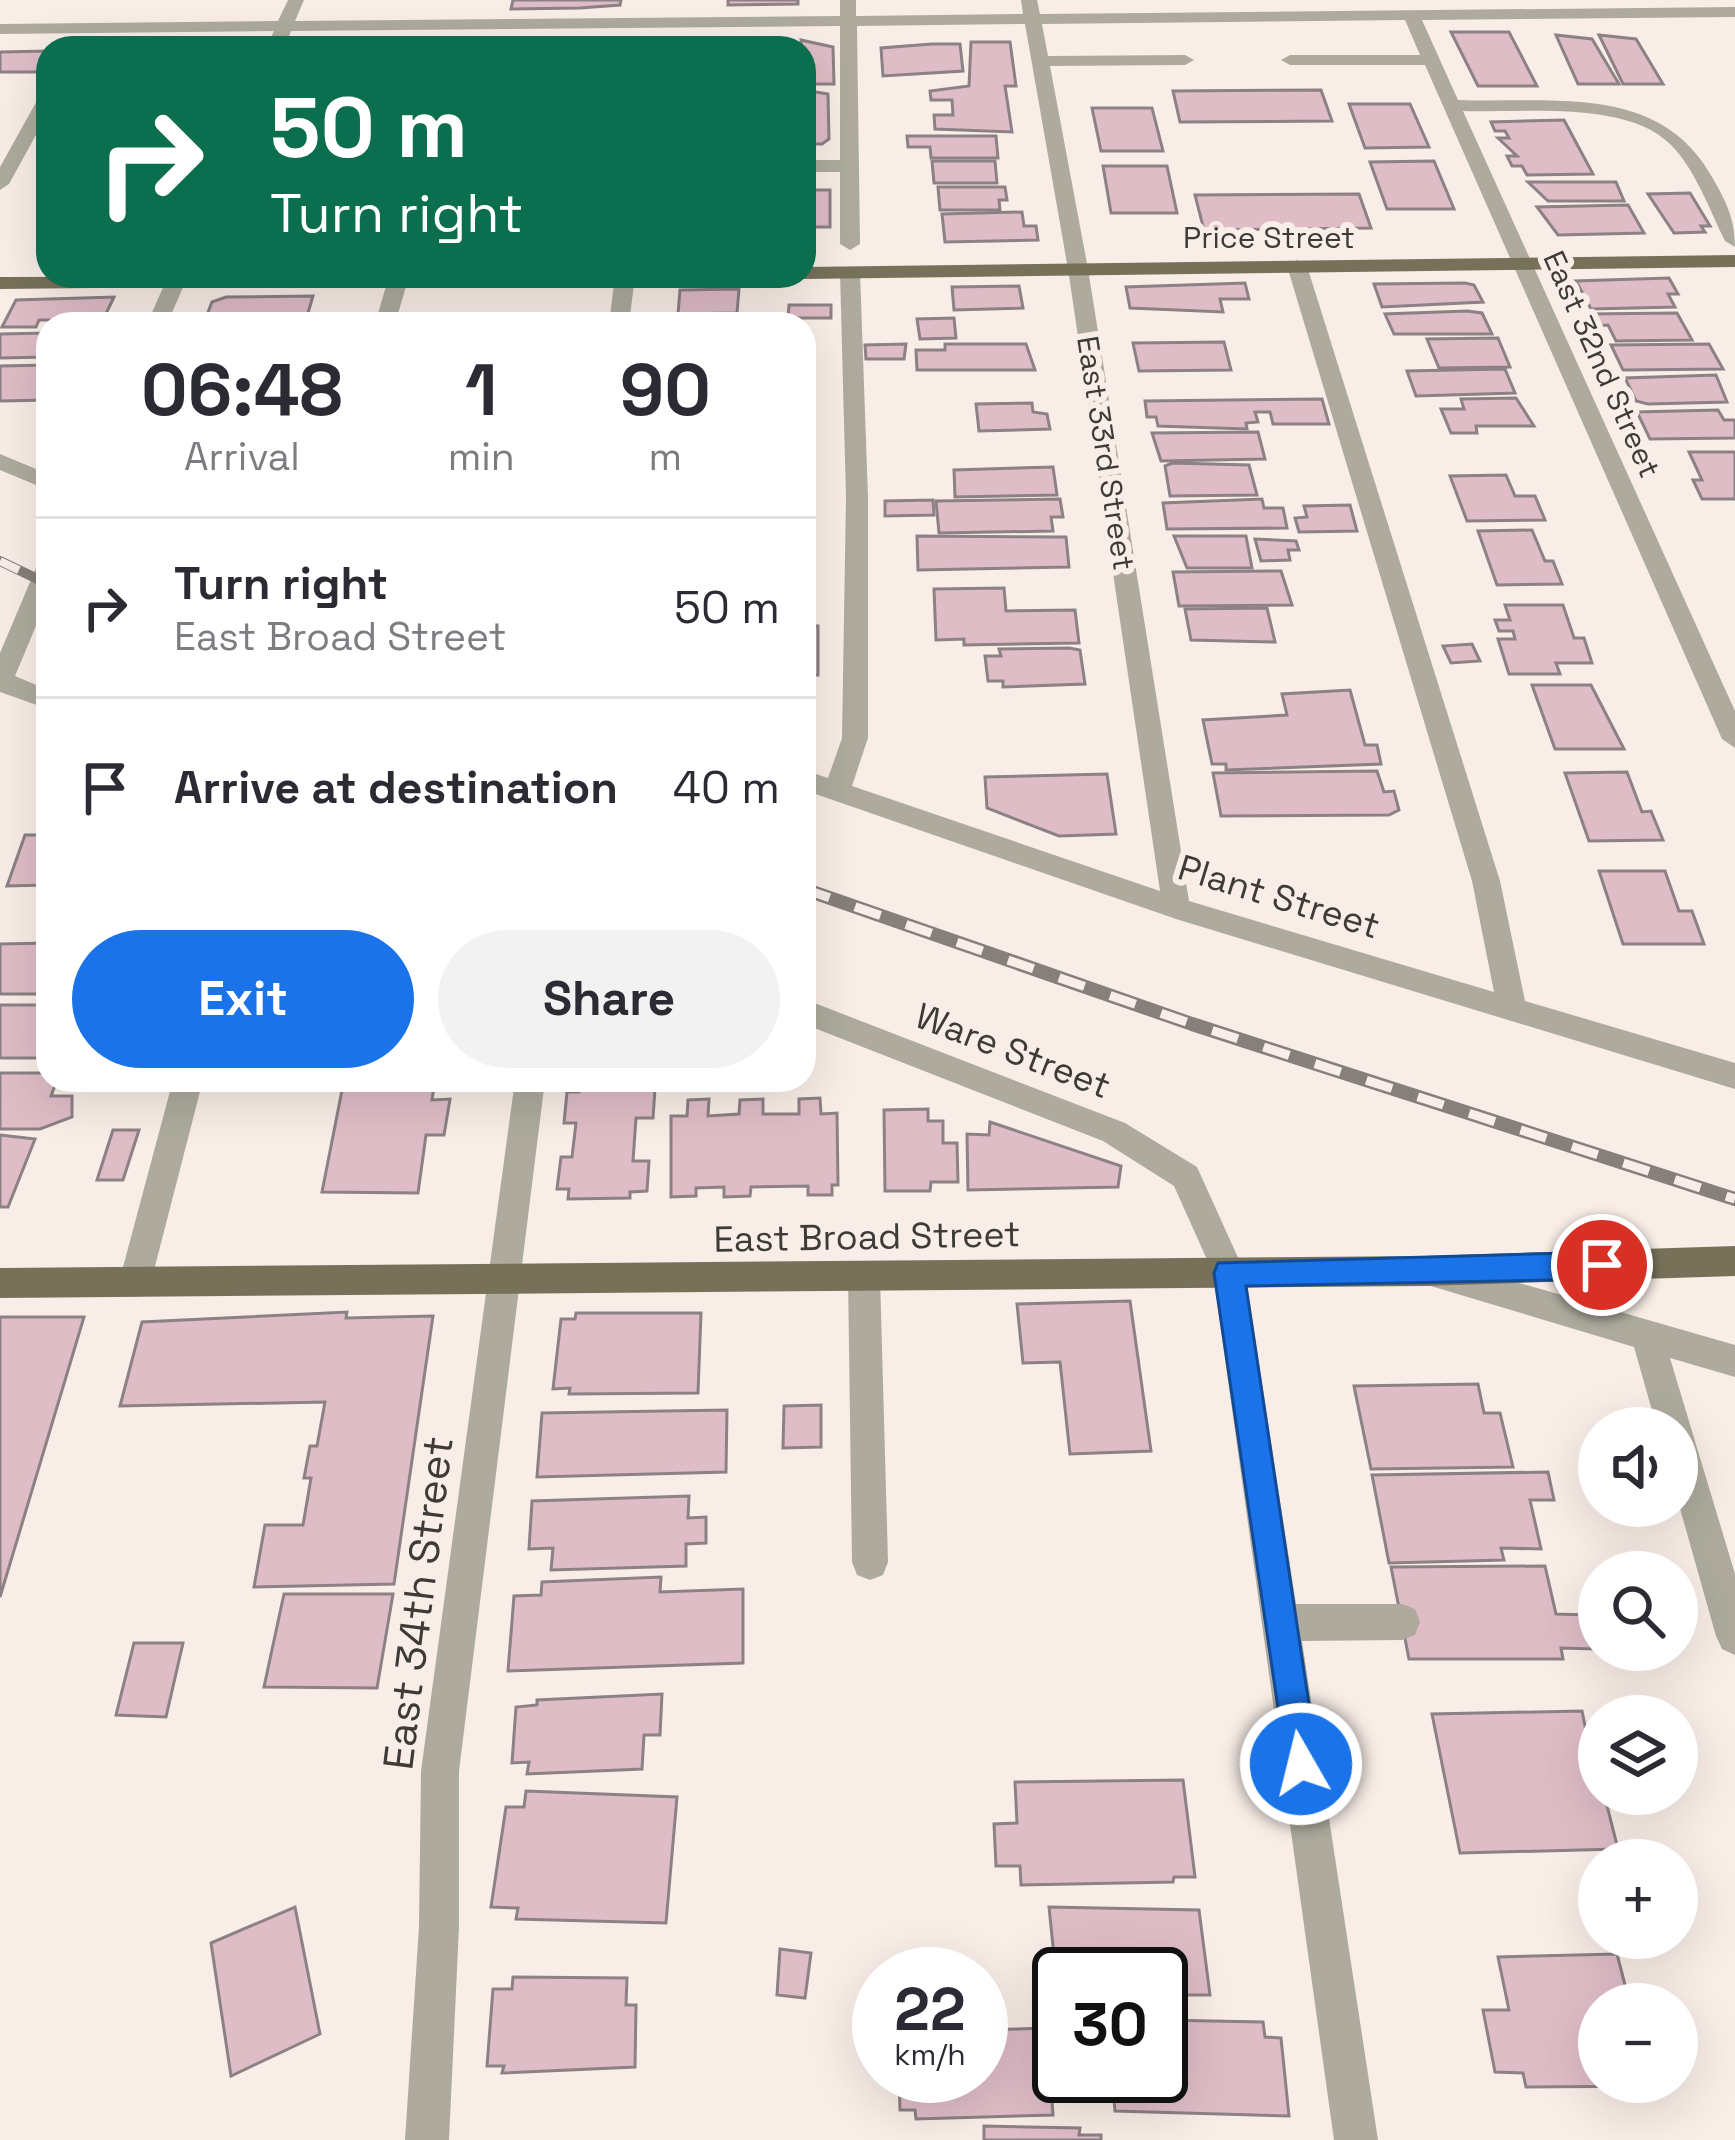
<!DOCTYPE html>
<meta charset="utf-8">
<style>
:root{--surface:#fff;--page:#f2f2f3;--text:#2b2b33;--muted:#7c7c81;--line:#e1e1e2;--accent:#1a73e8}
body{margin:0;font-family:"Space Grotesk",sans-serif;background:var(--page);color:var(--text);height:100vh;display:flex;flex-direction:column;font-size:45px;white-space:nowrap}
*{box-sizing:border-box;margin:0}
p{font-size:39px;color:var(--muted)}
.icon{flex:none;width:66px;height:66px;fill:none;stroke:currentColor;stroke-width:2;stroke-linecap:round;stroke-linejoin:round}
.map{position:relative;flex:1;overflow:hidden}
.panel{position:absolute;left:36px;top:312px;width:780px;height:780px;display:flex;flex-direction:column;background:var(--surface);border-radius:36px;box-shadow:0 12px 48px #0002}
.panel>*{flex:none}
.guide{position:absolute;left:36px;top:36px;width:780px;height:252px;border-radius:36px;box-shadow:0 12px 48px #0002;background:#0b6e4f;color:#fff;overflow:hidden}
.controls{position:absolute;left:1578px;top:1407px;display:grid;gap:24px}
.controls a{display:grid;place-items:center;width:120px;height:120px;border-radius:50%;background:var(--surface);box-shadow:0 12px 48px #0002;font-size:60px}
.speed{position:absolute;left:852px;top:1947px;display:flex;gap:24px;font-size:60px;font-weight:700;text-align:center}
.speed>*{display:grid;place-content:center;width:156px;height:156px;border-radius:50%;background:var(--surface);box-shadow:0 12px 48px #0002;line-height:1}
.speed small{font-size:30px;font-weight:400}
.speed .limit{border:6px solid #111;border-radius:18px;background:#fff;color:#111}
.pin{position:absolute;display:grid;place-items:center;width:102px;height:102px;color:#fff;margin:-51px;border:6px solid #fff;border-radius:50%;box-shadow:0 3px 12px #0007}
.me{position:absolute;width:132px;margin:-66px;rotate:352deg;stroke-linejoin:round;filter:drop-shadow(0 0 9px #0008)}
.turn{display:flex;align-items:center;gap:42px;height:252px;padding:0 36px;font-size:54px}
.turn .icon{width:156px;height:156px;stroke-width:2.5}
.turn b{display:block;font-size:84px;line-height:102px}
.eta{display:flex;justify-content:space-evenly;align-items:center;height:204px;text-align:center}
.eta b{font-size:72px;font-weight:800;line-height:84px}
.primary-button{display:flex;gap:24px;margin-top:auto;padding:24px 36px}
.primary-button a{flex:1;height:138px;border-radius:72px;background:var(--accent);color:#fff;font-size:48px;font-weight:800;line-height:138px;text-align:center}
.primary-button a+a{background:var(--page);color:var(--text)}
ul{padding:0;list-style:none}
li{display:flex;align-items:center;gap:36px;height:180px;padding:0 36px;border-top:3px solid var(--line)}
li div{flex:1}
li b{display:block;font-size:45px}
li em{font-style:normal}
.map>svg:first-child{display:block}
.building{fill:#dfbdc7;stroke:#8c8184;stroke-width:3}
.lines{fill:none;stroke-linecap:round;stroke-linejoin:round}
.minor{fill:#aeab9e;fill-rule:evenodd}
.major{fill:#77715a;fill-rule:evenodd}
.rail-far1-casing{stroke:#867f7b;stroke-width:10}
.rail-casing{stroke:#867f7b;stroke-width:14}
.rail-far1{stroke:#f9eee7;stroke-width:8;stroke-dasharray:21;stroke-linecap:butt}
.rail{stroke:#f9eee7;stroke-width:9;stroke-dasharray:27;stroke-linecap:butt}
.route{fill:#1a73e8;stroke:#114b97;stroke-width:3}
.labels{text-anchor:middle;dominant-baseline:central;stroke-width:12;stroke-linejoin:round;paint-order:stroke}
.far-street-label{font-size:30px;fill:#3e3a37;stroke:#f9eee7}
.street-label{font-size:36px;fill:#3e3a37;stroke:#f9eee7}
.near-street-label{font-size:42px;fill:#3e3a37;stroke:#f9eee7}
</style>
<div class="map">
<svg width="1735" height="2140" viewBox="0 0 1735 2140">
<rect width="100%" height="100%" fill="#f9eee7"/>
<g class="building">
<path d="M 513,0 L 621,0 L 620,5 L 580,8 L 511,9 Z"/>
<path d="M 728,0 L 798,0 L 798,4 L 728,5 Z"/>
<path d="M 1451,32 L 1509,32 L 1537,86 L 1478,86 Z"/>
<path d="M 1556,35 L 1592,39 L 1619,84 L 1578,84 Z"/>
<path d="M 1599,35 L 1636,39 L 1663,84 L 1623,84 Z"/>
<path d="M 801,40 L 833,47 L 834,84 L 804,84 Z"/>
<path d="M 971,42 L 1010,42 L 1016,86 L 1005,86 L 1012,132 L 935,129 L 934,115 L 953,115 L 952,100 L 931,100 L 930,91 L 969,86 Z"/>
<path d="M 932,44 L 960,44 L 963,71 L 883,76 L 881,48 Z"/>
<path d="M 48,51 L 46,72 L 0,72 L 0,52 Z"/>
<path d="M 804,90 L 828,94 L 829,139 L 822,144 L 804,144 Z"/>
<path d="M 1321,90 L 1332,121 L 1180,122 L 1173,91 Z"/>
<path d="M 1349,104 L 1410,104 L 1429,147 L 1365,148 Z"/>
<path d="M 1092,108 L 1152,108 L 1163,151 L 1101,151 Z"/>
<path d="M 1564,120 L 1593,174 L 1527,175 L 1522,166 L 1512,166 L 1507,156 L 1517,156 L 1498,138 L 1509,138 L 1505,131 L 1495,131 L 1491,122 Z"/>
<path d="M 907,136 L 996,136 L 998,158 L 931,158 L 930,147 L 908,147 Z"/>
<path d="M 932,161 L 995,161 L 997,183 L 934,183 Z"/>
<path d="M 1434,161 L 1454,209 L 1387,209 L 1370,162 Z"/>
<path d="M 1103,166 L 1167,166 L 1177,213 L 1111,213 Z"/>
<path d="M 1528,182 L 1616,182 L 1624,201 L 1548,201 Z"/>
<path d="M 938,187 L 1005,187 L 1007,200 L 999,200 L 1000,210 L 940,210 Z"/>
<rect x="804" y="190" width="26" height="37"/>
<path d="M 1690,193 L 1710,226 L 1701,226 L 1705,232 L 1674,233 L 1648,194 Z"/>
<path d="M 1359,194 L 1371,228 L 1204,230 L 1195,195 Z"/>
<path d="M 1628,205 L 1644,233 L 1558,235 L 1537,207 Z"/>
<path d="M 1022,212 L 1024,226 L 1036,226 L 1038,240 L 945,242 L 942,214 Z"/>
<path d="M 1669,278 L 1678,294 L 1668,294 L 1675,307 L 1591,309 L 1576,281 Z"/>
<path d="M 1245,283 L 1249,299 L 1220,299 L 1223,312 L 1130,308 L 1126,287 Z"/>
<path d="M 1465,283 L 1474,285 L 1483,302 L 1382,307 L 1374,284 Z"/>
<path d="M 1019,286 L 1023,308 L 954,310 L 952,287 Z"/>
<path d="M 739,289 L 737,313 L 678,314 L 680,290 Z"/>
<path d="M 313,296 L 305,323 L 205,320 L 212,302 L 226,297 Z"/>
<path d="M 114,297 L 103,320 L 39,320 L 36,327 L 2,327 L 16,300 Z"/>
<path d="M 789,305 L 831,305 L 831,318 L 788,318 Z"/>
<path d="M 1467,311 L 1482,313 L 1492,334 L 1394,334 L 1385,314 Z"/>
<path d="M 1677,313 L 1692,340 L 1616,341 L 1608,325 L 1594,326 L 1588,314 Z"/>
<path d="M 780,318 L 780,324 L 667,324 L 667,320 Z"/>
<path d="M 954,318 L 956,338 L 920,339 L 917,319 Z"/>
<path d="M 48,333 L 48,357 L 0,358 L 0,334 Z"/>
<path d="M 1498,338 L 1510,367 L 1439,368 L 1427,339 Z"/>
<path d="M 1224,342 L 1231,370 L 1139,371 L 1133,343 Z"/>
<path d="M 906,344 L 904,359 L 866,359 L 865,345 Z"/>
<path d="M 945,344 L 1026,344 L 1035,370 L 917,370 L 916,350 L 945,350 Z"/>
<path d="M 1709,344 L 1723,369 L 1623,370 L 1611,345 Z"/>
<path d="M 48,365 L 48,400 L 0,401 L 0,366 Z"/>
<path d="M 1505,369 L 1515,393 L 1416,396 L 1407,371 Z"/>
<path d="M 1716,375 L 1727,402 L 1648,404 L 1636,401 L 1625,378 Z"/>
<path d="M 1516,398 L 1534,426 L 1476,426 L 1477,433 L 1451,433 L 1441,409 L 1464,409 L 1461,399 Z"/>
<path d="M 1322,399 L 1329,424 L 1273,424 L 1270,412 L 1255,412 L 1258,422 L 1246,423 L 1247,429 L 1158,426 L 1156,417 L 1147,417 L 1145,401 Z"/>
<path d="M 1032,403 L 1033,412 L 1047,414 L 1050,429 L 979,431 L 976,404 Z"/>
<path d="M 1718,410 L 1724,420 L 1735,420 L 1735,438 L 1650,439 L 1637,412 Z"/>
<path d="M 1258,432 L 1265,459 L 1161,461 L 1152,433 Z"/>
<path d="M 1689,452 L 1735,452 L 1735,499 L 1702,499 L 1693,480 L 1702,480 Z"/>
<path d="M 1172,463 L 1249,465 L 1257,495 L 1170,496 L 1165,466 Z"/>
<path d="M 1053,467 L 1057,495 L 955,497 L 954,470 Z"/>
<path d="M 1506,475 L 1515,496 L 1535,496 L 1545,520 L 1467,521 L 1450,476 Z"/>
<path d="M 1060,499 L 1063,517 L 1051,517 L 1053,531 L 939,533 L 936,501 Z"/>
<path d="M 1262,499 L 1264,508 L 1283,508 L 1287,528 L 1167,529 L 1163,503 Z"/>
<path d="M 933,500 L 934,515 L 885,516 L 885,501 Z"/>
<path d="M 1350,505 L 1357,531 L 1299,532 L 1295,518 L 1307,517 L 1304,506 Z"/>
<path d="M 1532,530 L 1545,561 L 1553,561 L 1562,584 L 1497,585 L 1478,531 Z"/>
<path d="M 917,536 L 1066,537 L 1069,567 L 918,570 Z"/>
<path d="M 1174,536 L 1246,536 L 1252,568 L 1187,568 Z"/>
<path d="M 1255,539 L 1296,541 L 1299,550 L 1288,550 L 1290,560 L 1261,561 Z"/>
<path d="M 1281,571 L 1292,605 L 1179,606 L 1173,572 Z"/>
<path d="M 1004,588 L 1006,611 L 1075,610 L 1079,643 L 964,645 L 964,639 L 936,640 L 934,589 Z"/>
<path d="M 1505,605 L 1563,605 L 1574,638 L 1584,638 L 1592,663 L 1556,663 L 1560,674 L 1509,674 L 1498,639 L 1515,639 L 1513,631 L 1499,631 L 1495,620 L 1510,620 Z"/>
<path d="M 1267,608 L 1275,642 L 1191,640 L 1185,609 Z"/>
<rect x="804" y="626" width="14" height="49"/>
<path d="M 1472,644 L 1480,661 L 1451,663 L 1443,646 Z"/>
<path d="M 1069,648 L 1080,650 L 1085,684 L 1003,687 L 1003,681 L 988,681 L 985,656 L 1001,656 L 999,649 Z"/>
<path d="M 1532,685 L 1591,685 L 1624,749 L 1555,749 Z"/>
<path d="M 1350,690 L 1365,745 L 1377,745 L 1381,764 L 1226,770 L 1226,764 L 1212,764 L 1203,720 L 1287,715 L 1282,694 Z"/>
<path d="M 1377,771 L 1384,792 L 1394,791 L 1399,810 L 1389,815 L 1221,816 L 1213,773 Z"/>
<path d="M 1627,772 L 1642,812 L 1651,811 L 1663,840 L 1589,841 L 1565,773 Z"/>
<path d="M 1107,774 L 1116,834 L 1059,836 L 987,808 L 985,777 Z"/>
<path d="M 25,835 L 48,835 L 48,885 L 7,886 Z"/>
<path d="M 1599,871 L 1665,871 L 1679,911 L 1692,911 L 1704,944 L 1623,944 Z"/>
<path d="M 48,943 L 48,994 L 0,994 L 0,944 Z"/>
<rect x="0" y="1005" width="48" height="53"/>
<path d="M 0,1073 L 48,1073 L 48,1080 L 57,1080 L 51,1096 L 72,1096 L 72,1117 L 40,1129 L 0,1129 Z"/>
<path d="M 344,1080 L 435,1080 L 432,1100 L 450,1099 L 444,1135 L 426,1135 L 418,1193 L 322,1192 Z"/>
<path d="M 639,1084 L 639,1089 L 655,1089 L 653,1118 L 636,1118 L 633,1161 L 649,1161 L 647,1191 L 630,1192 L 630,1198 L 568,1199 L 569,1189 L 557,1189 L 561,1157 L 572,1157 L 576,1123 L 564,1123 L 567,1092 L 579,1092 L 579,1085 Z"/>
<path d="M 820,1098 L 821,1114 L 837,1113 L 838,1185 L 832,1185 L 832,1195 L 808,1195 L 808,1186 L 751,1187 L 750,1196 L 724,1197 L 724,1187 L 696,1188 L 696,1196 L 671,1197 L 671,1116 L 687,1116 L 688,1100 L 709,1099 L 708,1116 L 739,1114 L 740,1100 L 763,1099 L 763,1114 L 799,1114 L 799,1099 Z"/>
<path d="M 928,1109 L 928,1121 L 943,1121 L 943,1143 L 957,1143 L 958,1182 L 931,1182 L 930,1191 L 885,1191 L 884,1110 Z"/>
<path d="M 990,1122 L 1121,1166 L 1118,1187 L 968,1190 L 967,1134 L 989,1135 Z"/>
<path d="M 113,1130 L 139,1130 L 123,1180 L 97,1180 Z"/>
<path d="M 0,1135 L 35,1139 L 8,1207 L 0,1207 Z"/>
<path d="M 1130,1301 L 1151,1451 L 1070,1454 L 1060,1362 L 1023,1363 L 1017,1304 Z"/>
<path d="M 347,1312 L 346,1318 L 433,1316 L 394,1584 L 254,1587 L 265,1525 L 303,1525 L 311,1478 L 304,1478 L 310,1446 L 317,1446 L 325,1402 L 120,1406 L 142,1322 Z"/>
<path d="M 576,1313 L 701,1313 L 698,1393 L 569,1394 L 570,1388 L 553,1389 L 561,1319 L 575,1319 Z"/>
<path d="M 0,1317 L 84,1317 L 0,1597 Z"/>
<path d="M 1478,1384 L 1484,1413 L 1500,1413 L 1513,1467 L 1371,1469 L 1354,1386 Z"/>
<path d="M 821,1405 L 821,1447 L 783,1448 L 784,1406 Z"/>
<path d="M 727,1410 L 726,1472 L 537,1477 L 542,1413 Z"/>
<path d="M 1548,1472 L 1554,1500 L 1530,1500 L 1541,1549 L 1501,1548 L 1504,1560 L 1389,1563 L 1372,1475 Z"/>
<path d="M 689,1496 L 688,1518 L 706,1517 L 706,1543 L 686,1544 L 686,1566 L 551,1570 L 553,1548 L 529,1549 L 532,1501 Z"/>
<path d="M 1545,1566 L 1556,1614 L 1587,1615 L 1595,1649 L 1561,1648 L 1563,1659 L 1409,1659 L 1391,1567 Z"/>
<path d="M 661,1577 L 660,1592 L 743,1589 L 743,1663 L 508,1671 L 514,1596 L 541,1595 L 542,1582 Z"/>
<path d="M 284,1594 L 393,1594 L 377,1688 L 264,1687 Z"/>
<path d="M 134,1643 L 183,1643 L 166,1717 L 116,1715 Z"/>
<path d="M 662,1694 L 660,1735 L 644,1735 L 642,1769 L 527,1774 L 529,1762 L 512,1763 L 516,1707 L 537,1705 L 537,1700 Z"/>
<path d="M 1582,1711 L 1599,1794 L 1604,1794 L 1618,1849 L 1460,1853 L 1432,1714 Z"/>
<path d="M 1183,1780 L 1195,1877 L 1174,1877 L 1173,1882 L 1021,1885 L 1020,1866 L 996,1866 L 994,1824 L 1017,1823 L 1015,1782 Z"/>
<path d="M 526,1791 L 677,1797 L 666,1923 L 516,1919 L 518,1908 L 491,1907 L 506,1807 L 524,1807 Z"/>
<path d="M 295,1907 L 320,2034 L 231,2076 L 211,1943 Z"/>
<path d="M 1049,1907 L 1199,1910 L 1210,1995 L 1161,1995 L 1161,1974 L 1059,1974 L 1058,1995 Z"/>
<path d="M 780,1949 L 811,1953 L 805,1998 L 777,1995 Z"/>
<path d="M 1617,1954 L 1630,2004 L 1599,2004 L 1599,2082 L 1665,2086 L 1526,2087 L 1523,2073 L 1495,2072 L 1483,2010 L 1509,2010 L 1498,1957 Z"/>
<path d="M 513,1977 L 627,1978 L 626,2005 L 636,2005 L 635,2067 L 502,2073 L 504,2066 L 487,2066 L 493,1989 L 512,1989 Z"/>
<path d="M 1161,2020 L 1263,2022 L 1265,2037 L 1281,2038 L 1289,2116 L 1115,2111 L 1112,2076 L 1161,2076 Z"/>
<path d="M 1047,2028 L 1053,2115 L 916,2119 L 915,2110 L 900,2110 L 899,2076 L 981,2076 L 981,2030 Z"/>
<path d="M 984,2126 L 1080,2128 L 1079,2135 L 1101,2135 L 1101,2140 L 984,2140 Z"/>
</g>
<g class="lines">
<g class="minor">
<path d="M 288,0 L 304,0 L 295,21 L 840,16 L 840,0 L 856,0 L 856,16 L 1023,14 L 1021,0 L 1037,0 L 1040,14 L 1735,7 L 1735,17 L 1422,20 L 1458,100 C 1551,104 1659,82 1712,177 C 1726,201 1735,219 1735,247 L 1725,241 C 1709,209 1696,170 1670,144 C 1626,100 1521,113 1463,111 L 1735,711 L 1735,748 L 1722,739 L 1425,65 L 1290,65 L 1281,60 L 1290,55 L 1420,55 L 1405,20 L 1042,24 L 1048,56 L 1185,55 L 1194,60 L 1185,65 L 1050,66 L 1088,269 L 1189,901 L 1494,992 L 1472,881 L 1287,266 L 1297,260 L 1307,266 L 1500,881 L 1525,1001 L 1735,1063 L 1735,1089 L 1176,919 L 804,790 L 804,770 L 828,778 L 842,738 L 846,497 L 840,272 L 850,266 L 860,272 L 868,497 L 868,738 L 852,786 L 1160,891 L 1068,269 L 1025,24 L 857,26 L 860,244 L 850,250 L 840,244 L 840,172 L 804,172 L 804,160 L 840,160 L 840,26 L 291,31 L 284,48 L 266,48 L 274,31 L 0,34 L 0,24 L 278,21 Z"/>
<path d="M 48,92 L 48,113 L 9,184 L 0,190 L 0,167 L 39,97 Z"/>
<path d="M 168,276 L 188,276 L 167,324 L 147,324 Z"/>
<path d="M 389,276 L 409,276 L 395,324 L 375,324 Z"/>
<path d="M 615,276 L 635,276 L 629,324 L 609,324 Z"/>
<path d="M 0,454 L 48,474 L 48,490 L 0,470 Z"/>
<path d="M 48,560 L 48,597 L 15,676 L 48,690 L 48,709 L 0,692 L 0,653 L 36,568 Z"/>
<path d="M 804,999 L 1125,1123 L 1197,1167 L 1245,1273 L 1296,1604 L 1402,1604 L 1415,1609 L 1420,1622 L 1415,1635 L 1402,1640 L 1302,1641 L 1378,2140 L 1334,2140 L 1213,1273 L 1174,1186 L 1103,1141 L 804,1024 Z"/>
<path d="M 173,1080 L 203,1080 L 151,1282 L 147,1293 L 135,1297 L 123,1293 L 119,1282 Z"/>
<path d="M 515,1080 L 545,1080 L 459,1771 L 459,1927 L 449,2140 L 405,2140 L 419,1927 L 421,1771 Z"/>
<path d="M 1436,1259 L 1735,1345 L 1735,1377 L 1670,1358 L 1735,1574 L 1735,1655 L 1722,1649 L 1716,1636 L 1677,1498 L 1677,1428 L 1657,1428 L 1634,1347 L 1424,1284 L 1420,1274 L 1424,1264 Z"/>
<path d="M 864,1261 L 876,1265 L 880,1276 L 888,1562 L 883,1575 L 870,1580 L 857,1575 L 852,1562 L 848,1276 L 852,1265 Z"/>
</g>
<g class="major">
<path d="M 1735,255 L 1735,267 L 804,279 L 796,276 L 804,276 L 804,267 Z"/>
<path d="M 650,276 L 640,282 L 0,289 L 0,277 Z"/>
<path d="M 1735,1246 L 1735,1276 L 1425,1286 L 0,1298 L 0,1268 L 1425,1256 Z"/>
</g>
<g class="rail-far1-casing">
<path id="rail-far1" d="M 0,561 L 48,584"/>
</g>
<g class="rail-casing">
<path id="rail" d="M 804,889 L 1192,1024 L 1735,1199"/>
</g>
<use href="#rail-far1" class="rail-far1"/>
<use href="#rail" class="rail"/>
</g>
<path class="route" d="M 1602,1252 L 1617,1265 L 1602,1279 L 1246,1286 L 1318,1764 L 1313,1776 L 1301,1782 L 1288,1776 L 1214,1273 L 1218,1263 Z"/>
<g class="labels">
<g class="far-street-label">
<text x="1269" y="237">Price Street</text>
<text transform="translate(1602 364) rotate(66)">East 32nd Street</text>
<text transform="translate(1106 453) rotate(81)">East 33rd Street</text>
</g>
<g class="street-label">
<text transform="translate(1279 897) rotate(17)">Plant Street</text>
<text transform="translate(1013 1051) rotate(21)">Ware Street</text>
<text transform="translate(867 1237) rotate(-1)">East Broad Street</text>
</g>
<g class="near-street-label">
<text transform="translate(418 1603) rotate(-83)">East 34th Street</text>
</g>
</g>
</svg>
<div class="controls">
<a><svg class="icon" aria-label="sound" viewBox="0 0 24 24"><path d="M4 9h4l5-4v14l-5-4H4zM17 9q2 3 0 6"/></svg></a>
<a><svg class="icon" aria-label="search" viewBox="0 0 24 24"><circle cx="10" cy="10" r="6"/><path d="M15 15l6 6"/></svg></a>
<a><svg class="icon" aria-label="layers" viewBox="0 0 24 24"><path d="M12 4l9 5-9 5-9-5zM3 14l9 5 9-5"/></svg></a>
<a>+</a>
<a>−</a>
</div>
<div class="speed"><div>22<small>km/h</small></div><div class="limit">30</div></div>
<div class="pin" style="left:1602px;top:1265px;background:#d93025"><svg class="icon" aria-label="arrive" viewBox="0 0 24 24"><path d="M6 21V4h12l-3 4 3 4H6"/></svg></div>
<svg class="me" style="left:1301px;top:1764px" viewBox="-20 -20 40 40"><circle r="17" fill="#1a73e8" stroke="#fff" stroke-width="3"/><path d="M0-11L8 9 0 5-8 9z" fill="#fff"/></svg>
<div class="guide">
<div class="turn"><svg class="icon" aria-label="right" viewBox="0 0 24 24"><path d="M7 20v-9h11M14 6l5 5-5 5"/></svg><div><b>50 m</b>Turn right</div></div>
</div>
<section class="panel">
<div class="eta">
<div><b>06:48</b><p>Arrival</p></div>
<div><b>1</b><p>min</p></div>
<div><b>90</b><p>m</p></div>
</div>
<ul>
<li><svg class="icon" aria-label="right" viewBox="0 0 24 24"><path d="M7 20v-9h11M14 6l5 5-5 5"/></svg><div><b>Turn right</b><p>East Broad Street</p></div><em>50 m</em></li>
<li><svg class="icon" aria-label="arrive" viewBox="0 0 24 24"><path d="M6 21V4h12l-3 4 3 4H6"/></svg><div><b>Arrive at destination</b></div><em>40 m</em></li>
</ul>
<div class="primary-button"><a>Exit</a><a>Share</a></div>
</section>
</div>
